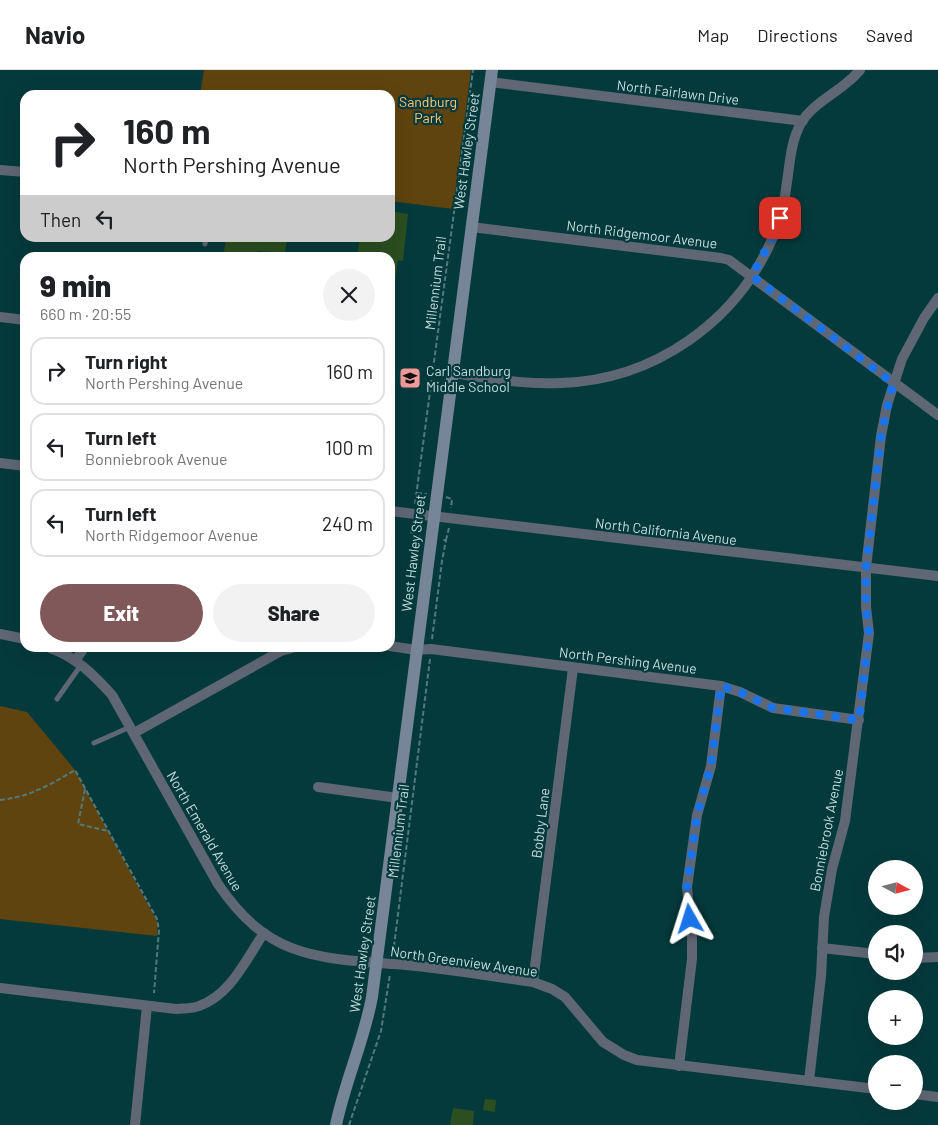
<!DOCTYPE html>
<meta charset="utf-8">
<style>
:root{--surface:#fff;--page:#f2f2f2;--text:#202124;--muted:#757577;--line:#e0e0e0;--accent:#80585a}
body{margin:0;font-family:Barlow,sans-serif;background:var(--page);color:var(--text);height:100vh;display:flex;flex-direction:column;font-size:19px;white-space:nowrap}
*{box-sizing:border-box;margin:0}
p{font-size:16px;color:var(--muted)}
.icon{flex:none;width:28px;height:28px;fill:none;stroke:currentColor;stroke-width:2;stroke-linecap:round;stroke-linejoin:round}
.map{position:relative;flex:1;overflow:hidden}
.sheet{position:absolute;left:20px;top:182px;width:375px;height:400px;display:flex;flex-direction:column;background:var(--surface);border-radius:15px;box-shadow:0 5px 20px #0002}
.sheet>*{flex:none}
.banner{position:absolute;left:20px;top:20px;width:375px;height:152px;border-radius:15px;box-shadow:0 5px 20px #0002;background:#fff;color:var(--text);overflow:hidden}
.needle{width:32px;rotate:97deg}
.controls{position:absolute;left:868px;top:790px;display:grid;gap:10px}
.controls a{display:grid;place-items:center;width:55px;height:55px;border-radius:50%;background:var(--surface);box-shadow:0 5px 20px #0002;font-size:25px}
.pin{position:absolute;display:grid;place-items:center;width:42px;height:42px;color:#fff;margin:-21px;border-radius:10px;box-shadow:0 2px 8px #0006}
.me{position:absolute;width:55px;margin:-28px;rotate:354deg;stroke-linejoin:round;filter:drop-shadow(0 0 4px #0008)}
.turn{display:flex;align-items:center;gap:18px;height:105px;padding:0 20px;font-size:22px}
.turn .icon{width:65px;height:65px;stroke-width:2.5}
.turn b{display:block;font-size:35px;line-height:42px}
.then{display:flex;align-items:center;height:48px;padding:0 20px;background:#0003;gap:10px;font-size:19px}
.round{display:grid;place-items:center;flex:none;width:52px;height:52px;border-radius:26px;background:var(--page)}
.summary{display:flex;align-items:center;justify-content:space-between;height:85px;padding:0 20px}
h1{font-size:30px;font-weight:800;line-height:38px}
.button{display:flex;gap:10px;margin-top:auto;padding:10px 20px}
.button a{flex:1;height:58px;border-radius:30px;background:var(--accent);color:#fff;font-size:20px;font-weight:800;line-height:58px;text-align:center}
.button a+a{background:var(--page);color:var(--text)}
ul{padding:0;list-style:none}
li{display:flex;align-items:center;gap:15px;height:68px;margin:0 10px 8px;padding:0 10px;border:2px solid var(--line);border-radius:15px}
li div{flex:1}
li b{display:block;font-size:19px}
li em{font-style:normal}
header{display:flex;align-items:center;gap:30px;box-sizing:border-box;height:70px;padding:0 25px;background:var(--surface);border-bottom:1px solid var(--line)}
header strong{font-size:24px}
nav{display:flex;gap:28px;margin-inline-start:auto;font-size:18px}
.map>svg:first-child{display:block}
.green{fill:#60440f}
.building{fill:#2b4f20}
.lines{fill:none;stroke-linecap:round;stroke-linejoin:round}
.path{stroke:#517a7c;stroke-width:2;stroke-dasharray:5 2.5;stroke-linecap:butt}
.lane{stroke:#5f6774;stroke-width:5}
.street{stroke:#5f6774;stroke-width:10}
.secondary{stroke:#778599;stroke-width:12}
.route{stroke:#1a73e8;stroke-width:9;stroke-dasharray:0 16.2}
.labels{text-anchor:middle;dominant-baseline:central;stroke-width:4.5;stroke-linejoin:round;paint-order:stroke}
.street-label{font-size:14px;fill:#c5dddd;stroke:#053a3c}
.park-label{font-size:14px;fill:#fdcb78;stroke:#053a3c}
.poi-label{font-size:14px;fill:#c5dddd;stroke:#053a3c;text-anchor:start}
</style>
<header>
<strong>Navio</strong>
<nav><a>Map</a><a>Directions</a><a>Saved</a></nav>
</header>
<div class="map">
<svg width="938" height="1055" viewBox="0 0 938 1055">
<rect width="100%" height="100%" fill="#053a3c"/>
<g class="green">
<path d="M 204,0 L 471,0 L 453,139 L 390,131 L 390,25 L 200,25 Z"/>
<path d="M 0,636 L 27,642 L 75,700 L 158,853 L 157,866 L 0,849 Z"/>
</g>
<g class="building">
<path d="M 390,141 L 408,144 L 403,191 L 398,190 L 395,211 L 390,210 L 390,188 L 366,188 L 357,185 L 360,168 L 390,168 Z"/>
<path d="M 226,168 L 287,168 L 285,183 L 258,181 L 257,188 L 223,188 Z"/>
<path d="M 485,1029 L 496,1030 L 495,1042 L 483,1040 Z"/>
<path d="M 453,1038 L 474,1041 L 473,1055 L 450,1055 Z"/>
</g>
<g class="lines">
<g class="path">
<path d="M 417,423 L 427,424"/>
<path d="M 446,427 L 452,429 L 451,438"/>
<path d="M 415,434 L 473,0"/>
<path d="M 412,454 L 411,462 L 416,466 L 421,467"/>
<path d="M 446,470 L 449,458"/>
<path d="M 432,569 L 442,491 L 446,470 L 441,470"/>
<path d="M 85,719 L 78,754 L 108,761"/>
<path d="M 0,730 C 29,727 50,715 75,700 L 157,849 L 159,860 L 154,923"/>
<path d="M 393,884 L 430,589"/>
<path d="M 349,1055 L 381,961 L 390,904"/>
</g>
<g class="lane">
<path d="M 205,174 L 206,168"/>
<path d="M 57,629 L 81,595"/>
<path d="M 94,673 L 130,657"/>
</g>
<g class="street">
<path d="M 490,12 L 803,51"/>
<path d="M 0,100 L 25,102"/>
<path d="M 471,157 L 721,188 L 729,190 L 938,345"/>
<path d="M 0,247 L 25,250"/>
<path d="M 452,303 C 488,308 525,315 561,313 C 654,310 737,252 773,167 C 780,150 785,130 787,112 C 790,92 791,71 801,53 C 815,30 843,21 860,0"/>
<path d="M 0,393 L 25,396"/>
<path d="M 390,441 L 938,506"/>
<path d="M 0,564 L 25,569"/>
<path d="M 390,576 L 416,580 L 431,579 L 721,616 L 740,622 L 773,638 L 859,650"/>
<path d="M 50,578 C 76,587 94,605 112,625 L 218,814 C 267,886 312,888 393,894 C 440,897 487,906 533,912 L 552,919 L 565,927 L 603,972 L 624,985 L 637,990 L 876,1019"/>
<path d="M 75,591 L 84,578"/>
<path d="M 134,663 L 281,581 L 292,578"/>
<path d="M 318,717 L 398,728"/>
<path d="M 822,878 L 876,884"/>
<path d="M 914,888 L 938,887"/>
<path d="M 533,912 L 573,598"/>
<path d="M 0,918 L 176,939 C 183,938 192,939 199,936 C 231,925 246,889 264,863"/>
<path d="M 679,996 L 692,889 L 692,868 L 687,817 L 697,745 L 711,696 L 721,616"/>
<path d="M 809,1011 L 821,906 L 824,847 L 832,799 L 845,751 L 869,563 L 866,537 L 866,498 L 881,366 L 887,335 L 902,289 L 924,248 L 938,228"/>
<path d="M 914,1024 L 938,1027"/>
<path d="M 135,1055 L 147,936"/>
</g>
<path class="secondary" d="M 336,1055 C 345,1011 364,971 372,927 L 492,0"/>
</g>
<g class="lines">
<path class="route" d="M 690,849 L 687,817 L 697,745 L 711,696 L 721,616 L 740,622 L 773,638 L 859,650 L 869,563 L 866,538 L 866,498 L 881,366 L 893,313 L 752,206 L 773,166 L 780,148"/>
</g>
<defs>
<g id="school-square" transform="scale(1.125)"><rect x="-9" y="-9" width="18" height="18" rx="4" fill="#f59b9c" stroke="#053a3c"/><path d="M0-5L7-2L0 1L-7-2ZM-4 1L0 2.5L4 1V4Q0 6-4 4Z" fill="#111"/></g>
</defs>
<g fill-rule="evenodd">
<use href="#school-square" x="410" y="308"/>
</g>
<g class="labels">
<g class="street-label">
<text transform="translate(678 22) rotate(7)">North Fairlawn Drive</text>
<text transform="translate(466 81) rotate(-82)">West Hawley Street</text>
<text transform="translate(642 164) rotate(7)">North Ridgemoor Avenue</text>
<text transform="translate(435 213) rotate(-83)">Millennium Trail</text>
<text transform="translate(666 461) rotate(7)">North California Avenue</text>
<text transform="translate(413 483) rotate(-83)">West Hawley Street</text>
<text transform="translate(628 590) rotate(7)">North Pershing Avenue</text>
<text transform="translate(540 753) rotate(-83)">Bobby Lane</text>
<text transform="translate(826 760) rotate(-79)">Bonniebrook Avenue</text>
<text transform="translate(205 761) rotate(60)">North Emerald Avenue</text>
<text transform="translate(398 761) rotate(-83)">Millennium Trail</text>
<text transform="translate(362 884) rotate(-82)">West Hawley Street</text>
<text transform="translate(464 891) rotate(8)">North Greenview Avenue</text>
</g>
<g class="park-label">
<text x="428" y="31">Sandburg<tspan x="428" dy="16">Park</tspan></text>
</g>
<g class="poi-label">
<text x="426" y="300">Carl Sandburg<tspan x="426" dy="16">Middle School</tspan></text>
</g>
</g>
</svg>
<div class="controls">
<a><svg class="needle" viewBox="-14 -14 28 28"><path d="M0-13l5 13h-10z" fill="#e53935"/><path d="M0 13l5-13h-10z" fill="#757577"/></svg></a>
<a><svg class="icon" aria-label="sound" viewBox="0 0 24 24"><path d="M4 9h4l5-4v14l-5-4H4zM17 9q2 3 0 6"/></svg></a>
<a>+</a>
<a>−</a>
</div>
<div class="pin" style="left:780px;top:148px;background:#d93025"><svg class="icon" aria-label="arrive" viewBox="0 0 24 24"><path d="M6 21V4h12l-3 4 3 4H6"/></svg></div>
<svg class="me" style="left:690px;top:849px" viewBox="-20 -20 40 40"><path d="M0-17L14 15 0 8-14 15z" fill="#1a73e8" stroke="#fff" stroke-width="4"/></svg>
<div class="banner">
<div class="turn"><svg class="icon" aria-label="right" viewBox="0 0 24 24"><path d="M7 20v-9h11M14 6l5 5-5 5"/></svg><div><b>160 m</b>North Pershing Avenue</div></div>
<div class="then">Then<svg class="icon" aria-label="left" viewBox="0 0 24 24"><path d="M17 20v-9H6M10 6l-5 5 5 5"/></svg></div>
</div>
<section class="sheet">
<div class="summary"><div><h1>9 min</h1><p>660 m · 20:55</p></div><a class="round"><svg class="icon" aria-label="close" viewBox="0 0 24 24"><path d="M6 6l12 12M18 6L6 18"/></svg></a></div>
<ul>
<li><svg class="icon" aria-label="right" viewBox="0 0 24 24"><path d="M7 20v-9h11M14 6l5 5-5 5"/></svg><div><b>Turn right</b><p>North Pershing Avenue</p></div><em>160 m</em></li>
<li><svg class="icon" aria-label="left" viewBox="0 0 24 24"><path d="M17 20v-9H6M10 6l-5 5 5 5"/></svg><div><b>Turn left</b><p>Bonniebrook Avenue</p></div><em>100 m</em></li>
<li><svg class="icon" aria-label="left" viewBox="0 0 24 24"><path d="M17 20v-9H6M10 6l-5 5 5 5"/></svg><div><b>Turn left</b><p>North Ridgemoor Avenue</p></div><em>240 m</em></li>
</ul>
<div class="button"><a>Exit</a><a>Share</a></div>
</section>
</div>
